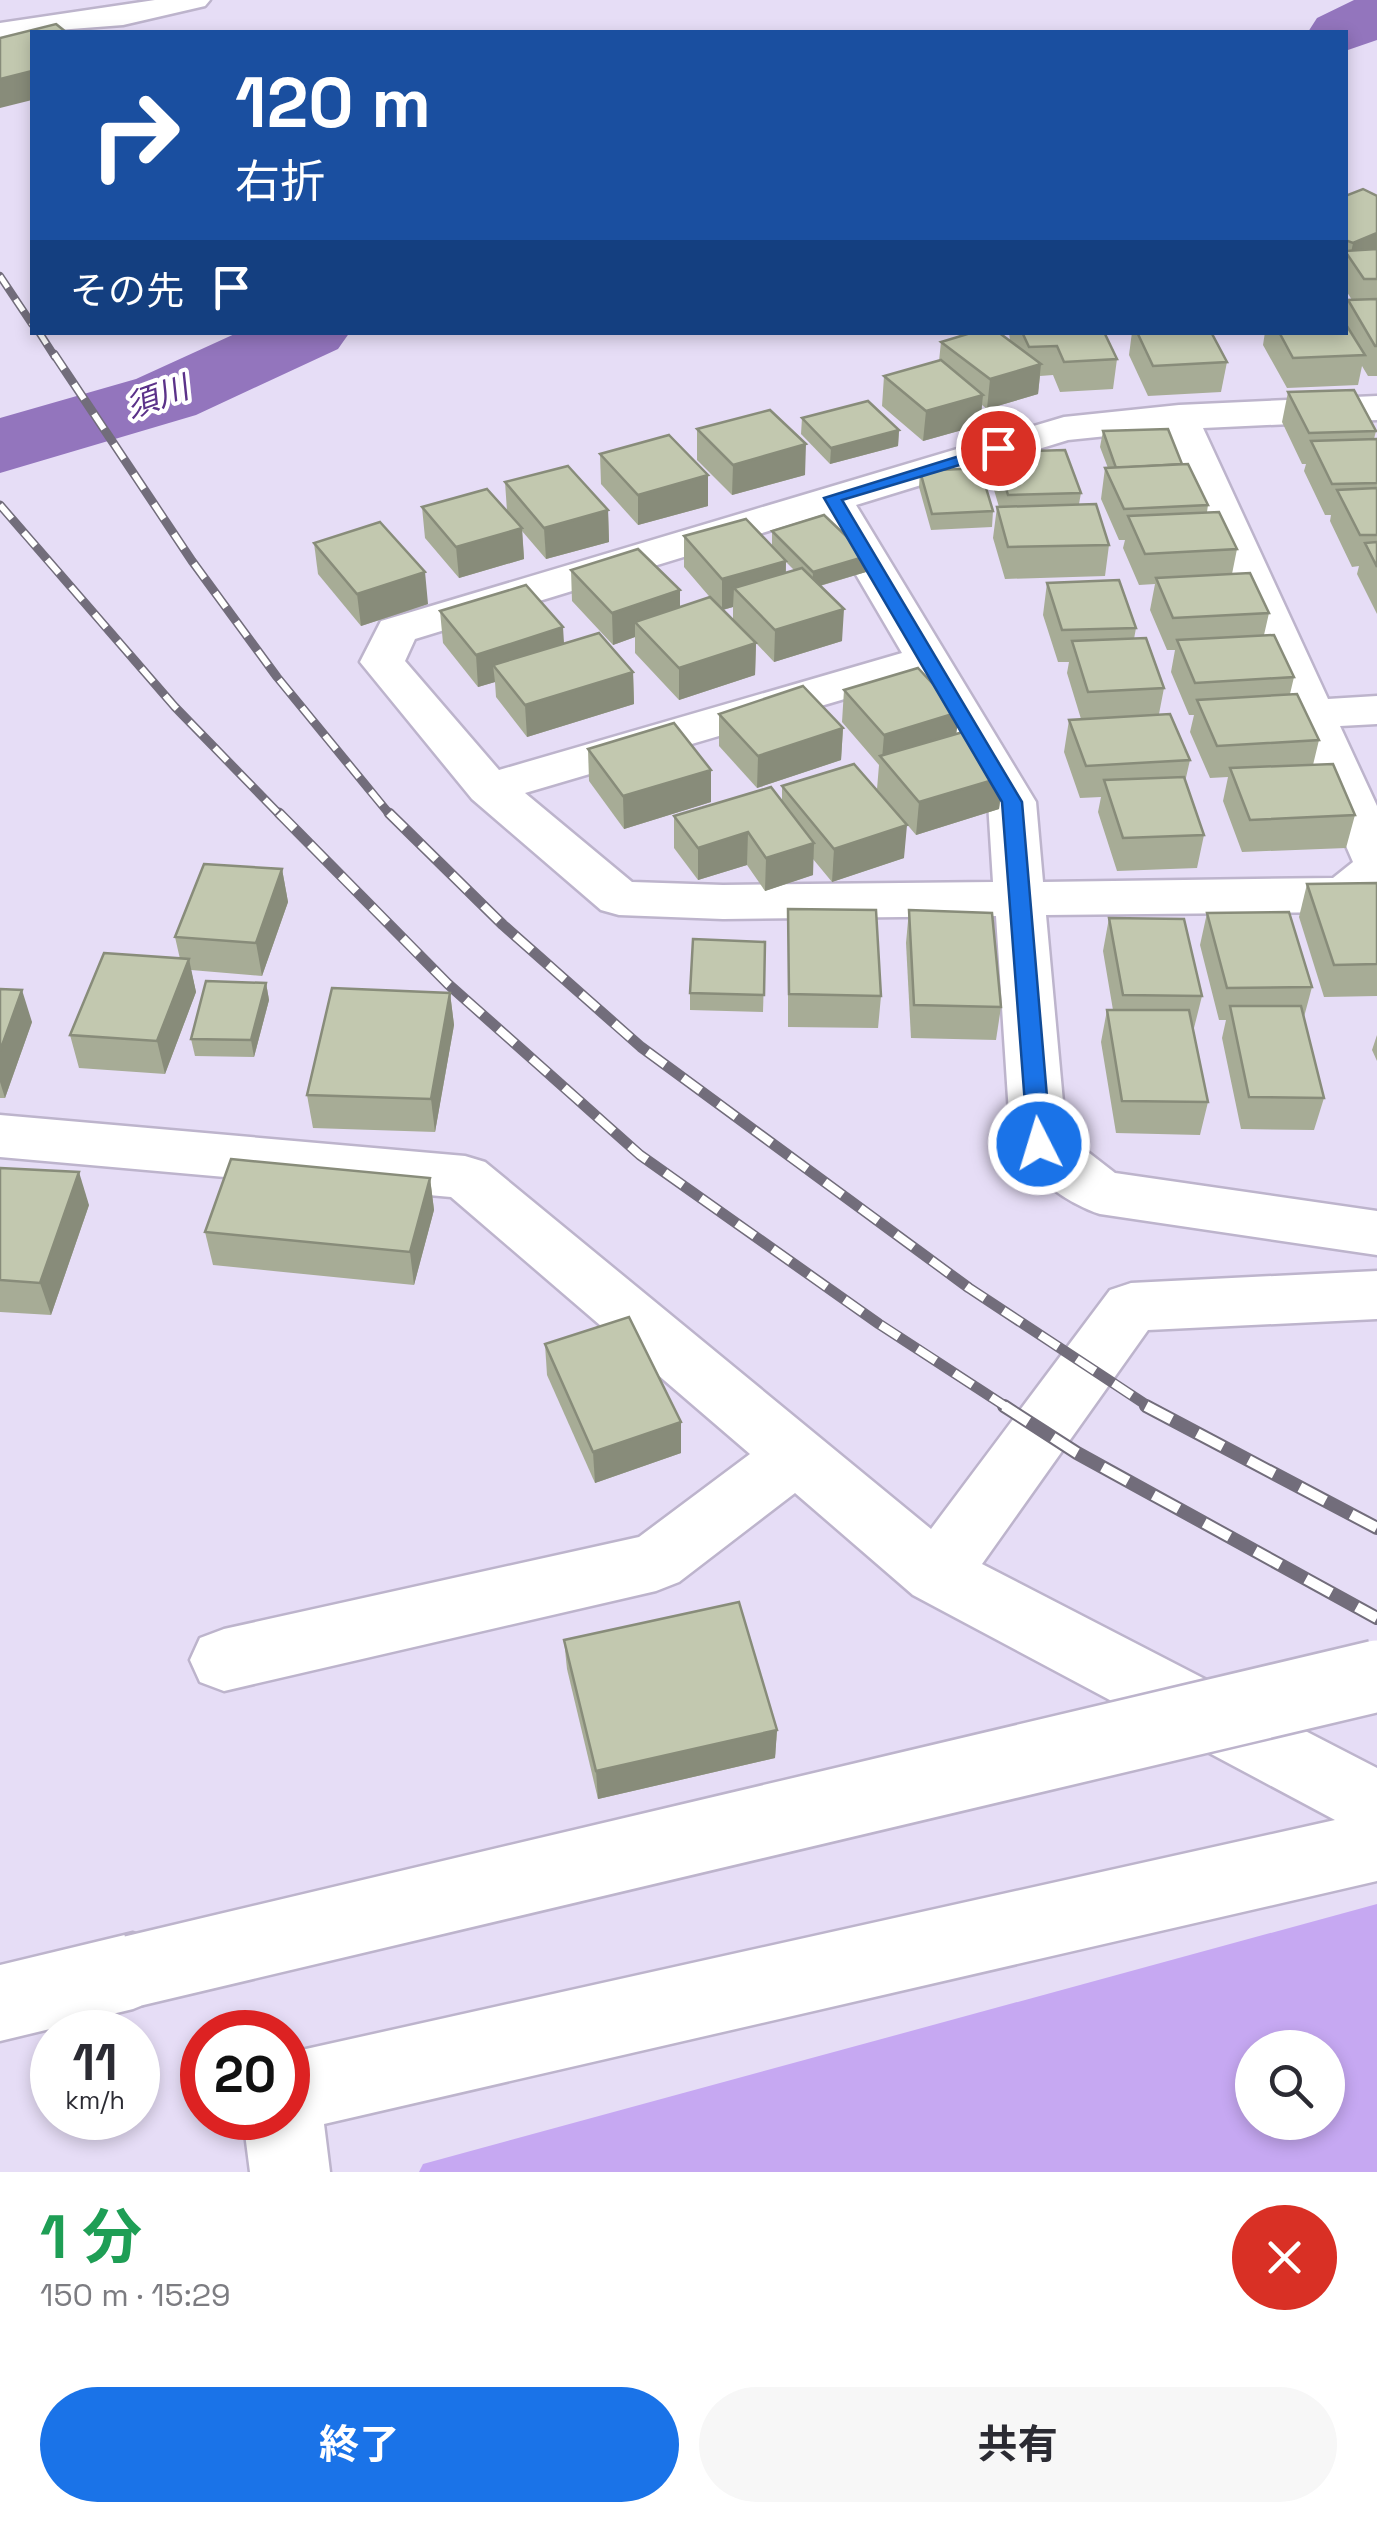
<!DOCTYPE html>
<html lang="ja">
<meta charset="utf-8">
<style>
:root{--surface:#fff;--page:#f7f7f7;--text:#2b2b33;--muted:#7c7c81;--accent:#1a73e8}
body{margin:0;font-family:"Space Grotesk","Noto Sans JP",sans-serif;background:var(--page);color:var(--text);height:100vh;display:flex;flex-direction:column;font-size:38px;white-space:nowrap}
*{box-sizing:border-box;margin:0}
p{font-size:32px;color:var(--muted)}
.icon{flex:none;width:55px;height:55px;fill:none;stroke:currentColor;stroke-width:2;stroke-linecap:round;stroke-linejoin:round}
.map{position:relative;height:2172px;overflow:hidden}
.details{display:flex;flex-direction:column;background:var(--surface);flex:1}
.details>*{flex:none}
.top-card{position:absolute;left:30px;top:30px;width:1318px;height:305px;border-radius:0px;box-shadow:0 5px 15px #0003;background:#1a4fa0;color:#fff;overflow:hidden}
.controls{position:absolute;left:1235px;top:2030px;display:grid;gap:20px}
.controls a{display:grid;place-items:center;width:110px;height:110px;border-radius:50%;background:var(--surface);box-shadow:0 5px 15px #0003;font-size:50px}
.speed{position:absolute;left:30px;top:2010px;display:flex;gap:20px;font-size:50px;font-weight:700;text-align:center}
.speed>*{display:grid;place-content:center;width:130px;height:130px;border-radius:50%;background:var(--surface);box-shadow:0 5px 15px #0003;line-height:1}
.speed small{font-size:25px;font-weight:400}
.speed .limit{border:15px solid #d22;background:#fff;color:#111}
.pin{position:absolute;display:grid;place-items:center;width:85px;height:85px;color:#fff;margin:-42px;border:5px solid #fff;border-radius:50%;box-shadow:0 2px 10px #0007}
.me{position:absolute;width:110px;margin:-55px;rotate:355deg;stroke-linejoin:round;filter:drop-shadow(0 0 8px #0008)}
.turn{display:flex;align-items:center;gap:35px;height:210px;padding:0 40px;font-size:45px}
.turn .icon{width:130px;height:130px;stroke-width:2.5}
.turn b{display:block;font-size:70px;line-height:85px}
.then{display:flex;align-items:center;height:95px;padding:0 40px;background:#0003;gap:20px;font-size:38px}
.round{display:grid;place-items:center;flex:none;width:105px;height:105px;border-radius:52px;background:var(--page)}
.summary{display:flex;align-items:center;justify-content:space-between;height:170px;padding:0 40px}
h1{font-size:60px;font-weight:700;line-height:75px;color:#1e9e55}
.button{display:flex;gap:20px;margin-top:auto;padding:20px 40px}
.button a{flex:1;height:115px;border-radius:60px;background:var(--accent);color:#fff;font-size:40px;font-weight:700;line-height:115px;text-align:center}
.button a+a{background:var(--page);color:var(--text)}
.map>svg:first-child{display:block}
.green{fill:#c6a8f2;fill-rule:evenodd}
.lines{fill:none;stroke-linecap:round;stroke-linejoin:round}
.river{fill:#9375bd;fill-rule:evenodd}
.minor-casing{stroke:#bdb4cc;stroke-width:5}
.minor{fill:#fff;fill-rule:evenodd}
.rail-far3-casing{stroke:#726d7b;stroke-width:8}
.rail-far2-casing{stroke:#726d7b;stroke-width:9}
.rail-far1-casing{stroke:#726d7b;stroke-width:11}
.rail-casing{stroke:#726d7b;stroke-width:14}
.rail-far3{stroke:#fff;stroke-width:5;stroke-dasharray:14;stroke-linecap:butt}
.rail-far2{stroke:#fff;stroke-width:6;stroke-dasharray:18;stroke-linecap:butt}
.rail-far1{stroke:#fff;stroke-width:8;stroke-dasharray:22;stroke-linecap:butt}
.rail{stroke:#fff;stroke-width:10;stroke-dasharray:29;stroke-linecap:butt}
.minor-bridge-casing{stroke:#bdb4cc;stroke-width:76;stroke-linecap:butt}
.minor-bridge{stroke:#fff;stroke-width:71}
.wall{fill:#a7ac96;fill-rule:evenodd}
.shaded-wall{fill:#888c7a}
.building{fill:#c2c8af;stroke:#888c7a;stroke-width:2.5}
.route{fill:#1a73e8;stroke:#114b97;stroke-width:2.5}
.labels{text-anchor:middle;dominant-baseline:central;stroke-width:8;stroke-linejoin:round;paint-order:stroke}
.far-water-label{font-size:32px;font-style:italic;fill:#5b3289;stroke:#fff}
</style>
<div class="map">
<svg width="1377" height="2172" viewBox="0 0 1377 2172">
<rect width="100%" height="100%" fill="#e6ddf6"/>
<path class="green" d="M 1377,1904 L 1377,2172 L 419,2172 L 423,2164 ZM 1252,2048 L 1328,2048 L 1328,2122 L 1252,2122 Z"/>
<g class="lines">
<g class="river">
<path d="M 1354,0 L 1377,0 L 1377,40 L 1345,51 L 1345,32 L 1308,32 L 1317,18 Z"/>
<path d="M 239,332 L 350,332 L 338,349 L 196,415 L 0,473 L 0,418 L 136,379 Z"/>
</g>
<g class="minor-casing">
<g id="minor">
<path d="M 155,0 L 210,0 L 205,6 L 123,25 L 32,32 L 32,37 L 0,41 L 0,23 Z"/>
<path d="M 1377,396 L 1377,420 L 1203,428 L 1328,699 L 1377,696 L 1377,724 L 1340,726 L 1377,806 L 1377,895 L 1363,907 L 1345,912 L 1046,915 L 1066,1135 L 1115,1173 L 1377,1211 L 1377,1255 L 1100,1214 C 1068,1204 1027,1174 1011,1144 L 996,916 L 723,919 L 619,915 L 601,910 L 472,799 L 360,662 L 381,621 L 1064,417 L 1179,405 ZM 1165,430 L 1353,862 L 1333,878 L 1043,882 L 1036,802 L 856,505 L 1068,440 ZM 821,515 L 902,653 L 499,770 L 405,661 L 415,639 ZM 916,678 L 988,802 L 993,882 L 723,885 L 632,882 L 525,793 Z"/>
<path d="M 0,1115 L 465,1156 L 485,1162 L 931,1529 L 1110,1290 L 1131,1283 L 1377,1271 L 1377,1319 L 1148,1330 L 982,1564 L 1377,1768 L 1377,1881 L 324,2124 L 330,2172 L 250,2172 L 243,2118 L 288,2118 L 288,2053 L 1335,1820 L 913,1595 L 795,1493 L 679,1582 L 656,1591 L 224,1691 L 200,1682 L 190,1660 L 200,1638 L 224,1629 L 639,1537 L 750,1454 L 451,1197 L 0,1157 Z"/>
<path d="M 133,1933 L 160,1944 L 171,1971 L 160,1998 L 133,2009 L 0,2041 L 0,1965 Z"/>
</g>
</g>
<use href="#minor" class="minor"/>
<g class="rail-far3-casing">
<g id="rail-far3">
<path d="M 0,276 L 32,324"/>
<path d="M 39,332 L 55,357"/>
</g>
</g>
<g class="rail-far2-casing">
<g id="rail-far2">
<path d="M 54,354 L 192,561 L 277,677 L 391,816"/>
<path d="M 0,505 L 175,707 L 281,816"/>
</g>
</g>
<g class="rail-far1-casing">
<g id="rail-far1">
<path d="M 279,813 L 448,984 L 640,1155 L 879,1324 L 1008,1408"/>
<path d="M 389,813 L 503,925 L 641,1047 L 969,1288 L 1151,1408"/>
</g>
</g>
<g class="rail-casing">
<g id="rail">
<path d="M 1004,1406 L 1077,1453 L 1377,1618"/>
<path d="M 1146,1406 L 1377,1528"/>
</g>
</g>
<use href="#rail-far3" class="rail-far3"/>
<use href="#rail-far2" class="rail-far2"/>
<use href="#rail-far1" class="rail-far1"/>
<use href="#rail" class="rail"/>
<g class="minor-bridge-casing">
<path id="minor-bridge" d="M 133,1971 L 1377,1676"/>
</g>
<use href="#minor-bridge" class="minor-bridge"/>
</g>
<g class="wall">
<path d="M 1345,196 L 1377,196 L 1377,376 L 1368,376 L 1362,366 L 1358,385 L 1287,388 L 1263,345 L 1265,332 L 1345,332 L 1345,312 L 1348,300 L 1352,300 L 1345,289 Z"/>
<path d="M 1009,332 L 1104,332 L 1117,359 L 1113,389 L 1060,392 L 1053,375 L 1040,376 L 1038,394 L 987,409 L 982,405 L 980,425 L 923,441 L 882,406 L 884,376 L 939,361 L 941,342 L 1010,341 Z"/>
<path d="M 1132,332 L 1211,332 L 1227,362 L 1221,392 L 1148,396 L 1129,355 Z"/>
<path d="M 1288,392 L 1376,431 L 1374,439 L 1377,439 L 1377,614 L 1357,574 L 1359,566 L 1352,567 L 1330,521 L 1331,515 L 1325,515 L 1304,471 L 1306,464 L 1302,464 L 1282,422 Z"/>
<path d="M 802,418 L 899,430 L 898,446 L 830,464 L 801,434 Z"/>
<path d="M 697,429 L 805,475 L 732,495 L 697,460 Z"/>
<path d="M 1103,431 L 1182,464 L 1208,505 L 1207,512 L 1237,549 L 1232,574 L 1269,613 L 1264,635 L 1294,677 L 1290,694 L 1319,740 L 1313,765 L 1355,815 L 1346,848 L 1242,852 L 1223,801 L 1228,777 L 1210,778 L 1190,732 L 1194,715 L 1189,715 L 1171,672 L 1175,650 L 1167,650 L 1150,610 L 1155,584 L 1139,585 L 1123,548 L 1125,540 L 1119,540 L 1101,499 L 1105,468 L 1108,468 L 1100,447 Z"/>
<path d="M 995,452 L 1081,493 L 1079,504 L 1109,545 L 1105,576 L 1005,579 L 993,538 L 997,507 L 999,507 L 992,483 Z"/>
<path d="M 600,454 L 708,506 L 638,525 L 601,484 Z"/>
<path d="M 920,471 L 993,511 L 992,527 L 931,530 L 919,487 Z"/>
<path d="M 505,482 L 608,510 L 609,542 L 546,559 L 522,531 L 524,559 L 459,578 L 425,538 L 422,507 L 507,511 Z"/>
<path d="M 772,531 L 867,556 L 866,572 L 820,586 L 842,641 L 774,662 L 756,643 L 755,675 L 679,700 L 635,653 L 635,637 L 613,645 L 572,601 L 571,570 L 680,607 L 714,602 L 684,567 L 684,536 L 772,546 ZM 786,562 L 794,570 L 786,572 ZM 733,607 L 733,619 L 756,643 L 723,610 Z"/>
<path d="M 314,543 L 428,604 L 361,626 L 318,574 Z"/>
<path d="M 1047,583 L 1136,628 L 1134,639 L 1164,688 L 1159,714 L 1190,760 L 1185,782 L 1204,835 L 1197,868 L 1117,871 L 1098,812 L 1101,797 L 1080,798 L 1064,752 L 1069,720 L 1081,719 L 1067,673 L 1069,662 L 1058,662 L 1043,615 Z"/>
<path d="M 440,611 L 564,643 L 633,672 L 634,704 L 527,737 L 496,697 L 495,682 L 478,687 L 443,643 Z"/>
<path d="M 844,690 L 959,712 L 956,734 L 1003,777 L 999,809 L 916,835 L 877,789 L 879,765 L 842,722 Z"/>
<path d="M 719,714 L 843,728 L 841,760 L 757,788 L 719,746 Z"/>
<path d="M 588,749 L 711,802 L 624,829 L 589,781 Z"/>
<path d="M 782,786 L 904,858 L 832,882 L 813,859 L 813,875 L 765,891 L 747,865 L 698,880 L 674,848 L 674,816 L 782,801 Z"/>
<path d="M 282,869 L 288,902 L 262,976 L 191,970 L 196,992 L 165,1074 L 79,1068 L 70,1035 L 180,959 L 175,937 Z"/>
<path d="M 1377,883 L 1377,996 L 1324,997 L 1299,917 L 1307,884 Z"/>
<path d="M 788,909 L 881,996 L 878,1028 L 788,1027 Z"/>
<path d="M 909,910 L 1001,1007 L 996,1040 L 911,1038 L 906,943 Z"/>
<path d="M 1207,913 L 1312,987 L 1304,1017 L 1324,1098 L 1314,1130 L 1241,1129 L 1222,1038 L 1226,1020 L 1219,1020 L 1200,945 Z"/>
<path d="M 1109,918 L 1202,996 L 1194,1028 L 1192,1028 L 1208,1102 L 1200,1135 L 1116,1133 L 1101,1042 L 1107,1010 L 1113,1010 L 1103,951 Z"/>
<path d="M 765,942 L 763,1012 L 690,1010 L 690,993 Z"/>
<path d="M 266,983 L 269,1000 L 254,1057 L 195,1056 L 191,1039 Z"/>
<path d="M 0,989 L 32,1022 L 5,1098 L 0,1098 Z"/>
<path d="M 450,993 L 454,1025 L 435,1132 L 313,1128 L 307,1095 Z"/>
<path d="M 1377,1035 L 1377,1061 L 1372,1050 Z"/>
<path d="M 0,1168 L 89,1205 L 51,1315 L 0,1312 Z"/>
<path d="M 430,1178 L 434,1210 L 414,1285 L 213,1265 L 205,1232 Z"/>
<path d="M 545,1344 L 681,1453 L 595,1483 L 547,1375 Z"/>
<path d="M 564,1640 L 777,1730 L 775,1758 L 598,1799 L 567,1669 Z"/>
</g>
<g class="shaded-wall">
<path d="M 32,71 L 32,100 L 0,108 L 0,79 Z"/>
<path d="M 1377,233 L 1377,259 L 1350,258 L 1353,243 Z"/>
<path d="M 1041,364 L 1038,394 L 987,409 L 990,379 Z"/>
<path d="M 983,395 L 980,425 L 923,441 L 926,411 Z"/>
<path d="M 899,430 L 898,446 L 830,464 L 831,448 Z"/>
<path d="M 806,444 L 805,475 L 732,495 L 733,465 Z"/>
<path d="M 708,475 L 708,506 L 638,525 L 638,495 Z"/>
<path d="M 608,510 L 609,542 L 546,559 L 544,528 Z"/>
<path d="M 522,528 L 524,559 L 459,578 L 456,547 Z"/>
<path d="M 867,556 L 866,572 L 812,588 L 813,572 Z"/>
<path d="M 786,561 L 785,592 L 734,588 L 733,607 L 722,610 L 722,579 Z"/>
<path d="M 425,572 L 428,604 L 361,626 L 357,594 Z"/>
<path d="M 680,590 L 680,622 L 635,622 L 635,637 L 613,645 L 612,613 Z"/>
<path d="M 844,609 L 842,641 L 774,662 L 775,630 Z"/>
<path d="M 563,627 L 565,659 L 493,665 L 495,682 L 478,687 L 476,655 Z"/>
<path d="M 756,643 L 755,675 L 679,700 L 679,668 Z"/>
<path d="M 633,672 L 634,704 L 527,737 L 525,705 Z"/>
<path d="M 959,712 L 955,744 L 882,759 L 884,735 Z"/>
<path d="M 843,728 L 841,760 L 757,788 L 758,756 Z"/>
<path d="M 711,770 L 711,802 L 624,829 L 623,796 Z"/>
<path d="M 1003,777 L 999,809 L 916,835 L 919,802 Z"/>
<path d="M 907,825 L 904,858 L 832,882 L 834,849 Z"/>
<path d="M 748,832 L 747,865 L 698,880 L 698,848 Z"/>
<path d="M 814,843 L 813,875 L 765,891 L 766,858 Z"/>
<path d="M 282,869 L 288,902 L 262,976 L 256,943 Z"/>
<path d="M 189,959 L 196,992 L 165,1074 L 157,1041 Z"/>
<path d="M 266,983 L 269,1000 L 254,1057 L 251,1040 Z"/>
<path d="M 22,990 L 32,1022 L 5,1098 L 0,1082 L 0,1051 Z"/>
<path d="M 450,993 L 454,1025 L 435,1132 L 431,1099 Z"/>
<path d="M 79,1172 L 89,1205 L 51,1315 L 40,1283 Z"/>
<path d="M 430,1178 L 434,1210 L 414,1285 L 410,1252 Z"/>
<path d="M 681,1422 L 681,1453 L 595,1483 L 593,1452 Z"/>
<path d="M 777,1730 L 775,1758 L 598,1799 L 596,1771 Z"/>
</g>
<g class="building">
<path d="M 56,24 L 66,32 L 32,32 L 32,71 L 0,79 L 0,38 Z"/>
<path d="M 1363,189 L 1377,196 L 1377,233 L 1353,243 L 1345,240 L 1345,196 Z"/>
<path d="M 1377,249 L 1377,279 L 1364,279 L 1345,251 Z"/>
<path d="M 1377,299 L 1377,346 L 1375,346 L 1348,300 Z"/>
<path d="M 1345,323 L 1365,355 L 1293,358 L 1279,332 L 1345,332 Z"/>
<path d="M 974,332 L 998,332 L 1041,364 L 990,379 L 941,342 Z"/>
<path d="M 1022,332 L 1104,332 L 1117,359 L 1064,362 L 1057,346 L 1029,347 Z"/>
<path d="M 1137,332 L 1211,332 L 1227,362 L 1153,366 Z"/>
<path d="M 941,360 L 983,395 L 926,411 L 884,376 Z"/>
<path d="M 1354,390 L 1376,431 L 1309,433 L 1288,392 Z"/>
<path d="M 868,401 L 899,430 L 831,448 L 802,418 Z"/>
<path d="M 770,410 L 806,444 L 733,465 L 697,429 Z"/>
<path d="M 1168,429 L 1182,464 L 1116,468 L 1103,431 Z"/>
<path d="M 669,435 L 708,475 L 638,495 L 600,454 Z"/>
<path d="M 1377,439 L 1377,483 L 1332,484 L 1311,441 Z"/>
<path d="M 1065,450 L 1081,493 L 1008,495 L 995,452 Z"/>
<path d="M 1188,464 L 1208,505 L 1124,509 L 1105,468 Z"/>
<path d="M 568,466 L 608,510 L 544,528 L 505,482 Z"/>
<path d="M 980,468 L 993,511 L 932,514 L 920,471 Z"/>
<path d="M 1377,488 L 1377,535 L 1360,535 L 1337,490 Z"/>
<path d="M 487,489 L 522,528 L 456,547 L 422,507 Z"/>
<path d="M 1096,504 L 1109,545 L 1008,547 L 997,507 Z"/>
<path d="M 1219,512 L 1237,549 L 1145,554 L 1128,516 Z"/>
<path d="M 824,515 L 867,556 L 813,572 L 772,531 Z"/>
<path d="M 746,519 L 786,561 L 722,579 L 684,536 Z"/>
<path d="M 380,522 L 425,572 L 357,594 L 314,543 Z"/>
<path d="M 1377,542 L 1377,567 L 1365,543 Z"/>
<path d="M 638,549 L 680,590 L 612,613 L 571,570 Z"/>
<path d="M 802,568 L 844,609 L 775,630 L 734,588 Z"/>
<path d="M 1250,573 L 1269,613 L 1173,618 L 1156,578 Z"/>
<path d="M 1119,580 L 1136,628 L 1062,630 L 1047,583 Z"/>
<path d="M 526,585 L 563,627 L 476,655 L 440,611 Z"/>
<path d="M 710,597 L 756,643 L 679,668 L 635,622 Z"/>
<path d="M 599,633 L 633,672 L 525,705 L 493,665 Z"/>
<path d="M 1274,635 L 1294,677 L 1195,683 L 1177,640 Z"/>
<path d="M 1146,638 L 1164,688 L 1088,692 L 1072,641 Z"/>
<path d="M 918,668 L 959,712 L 884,735 L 844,690 Z"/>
<path d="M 803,686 L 843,728 L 758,756 L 719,714 Z"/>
<path d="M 1297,694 L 1319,740 L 1217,746 L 1197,700 Z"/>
<path d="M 1170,714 L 1190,760 L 1086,766 L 1069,720 Z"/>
<path d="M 674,723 L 711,770 L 623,796 L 588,749 Z"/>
<path d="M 963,732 L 1003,777 L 919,802 L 880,756 Z"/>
<path d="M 854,764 L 907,825 L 834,849 L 782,786 Z"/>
<path d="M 1333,764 L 1355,815 L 1250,820 L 1230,768 Z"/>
<path d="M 1184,777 L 1204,835 L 1123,838 L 1104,780 Z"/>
<path d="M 771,787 L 814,843 L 766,858 L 748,832 L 698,848 L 674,816 Z"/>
<path d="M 204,864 L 282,869 L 256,943 L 175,937 Z"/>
<path d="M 1377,883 L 1377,964 L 1334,965 L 1307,884 Z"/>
<path d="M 788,909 L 876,910 L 881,996 L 789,994 Z"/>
<path d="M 909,910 L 992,913 L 1001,1007 L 914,1005 Z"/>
<path d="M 1289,912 L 1312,987 L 1227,988 L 1207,913 Z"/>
<path d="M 1109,918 L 1184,919 L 1202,996 L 1123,995 Z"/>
<path d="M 693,939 L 765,942 L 764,995 L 690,993 Z"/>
<path d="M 104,953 L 189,959 L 157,1041 L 70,1035 Z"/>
<path d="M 206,981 L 266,983 L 251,1040 L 191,1039 Z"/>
<path d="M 332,988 L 450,993 L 431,1099 L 307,1095 Z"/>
<path d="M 0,989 L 22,990 L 0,1051 Z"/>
<path d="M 1230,1006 L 1301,1006 L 1324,1098 L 1249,1097 Z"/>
<path d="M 1107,1010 L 1189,1010 L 1208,1102 L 1122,1101 Z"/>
<path d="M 231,1159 L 430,1178 L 410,1252 L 205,1232 Z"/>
<path d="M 0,1168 L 79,1172 L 40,1283 L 0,1280 Z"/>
<path d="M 629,1317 L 681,1422 L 593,1452 L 545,1344 Z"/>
<path d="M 739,1602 L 777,1730 L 596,1771 L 564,1640 Z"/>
</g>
<path class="route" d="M 998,444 L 1003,445 L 1003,452 L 842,500 L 1022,802 L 1051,1144 L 1039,1153 L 1028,1144 L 1002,802 L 824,498 Z"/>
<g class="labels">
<g class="far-water-label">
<text transform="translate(157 397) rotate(-20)">須川</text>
</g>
</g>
</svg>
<div class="controls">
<a><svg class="icon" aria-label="search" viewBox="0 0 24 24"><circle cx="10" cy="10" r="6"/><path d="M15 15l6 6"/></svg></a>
</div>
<div class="speed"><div>11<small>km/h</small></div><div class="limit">20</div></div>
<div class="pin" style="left:998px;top:448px;background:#d93025"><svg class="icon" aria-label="arrive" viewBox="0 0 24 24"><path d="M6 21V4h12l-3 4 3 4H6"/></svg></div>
<svg class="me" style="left:1039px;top:1144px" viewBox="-20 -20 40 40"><circle r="17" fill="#1a73e8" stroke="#fff" stroke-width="3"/><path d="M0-11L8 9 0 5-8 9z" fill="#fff"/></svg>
<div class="top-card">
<div class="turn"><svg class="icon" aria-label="right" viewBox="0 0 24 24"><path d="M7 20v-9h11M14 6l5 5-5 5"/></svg><div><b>120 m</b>右折</div></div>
<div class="then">その先<svg class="icon" aria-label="arrive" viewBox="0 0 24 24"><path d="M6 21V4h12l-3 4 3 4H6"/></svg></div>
</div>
</div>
<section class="details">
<div class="summary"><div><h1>1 分</h1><p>150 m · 15:29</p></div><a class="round" style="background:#d93025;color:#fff"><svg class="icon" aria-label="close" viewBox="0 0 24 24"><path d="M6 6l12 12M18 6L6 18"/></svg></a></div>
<div class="button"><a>終了</a><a>共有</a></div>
</section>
